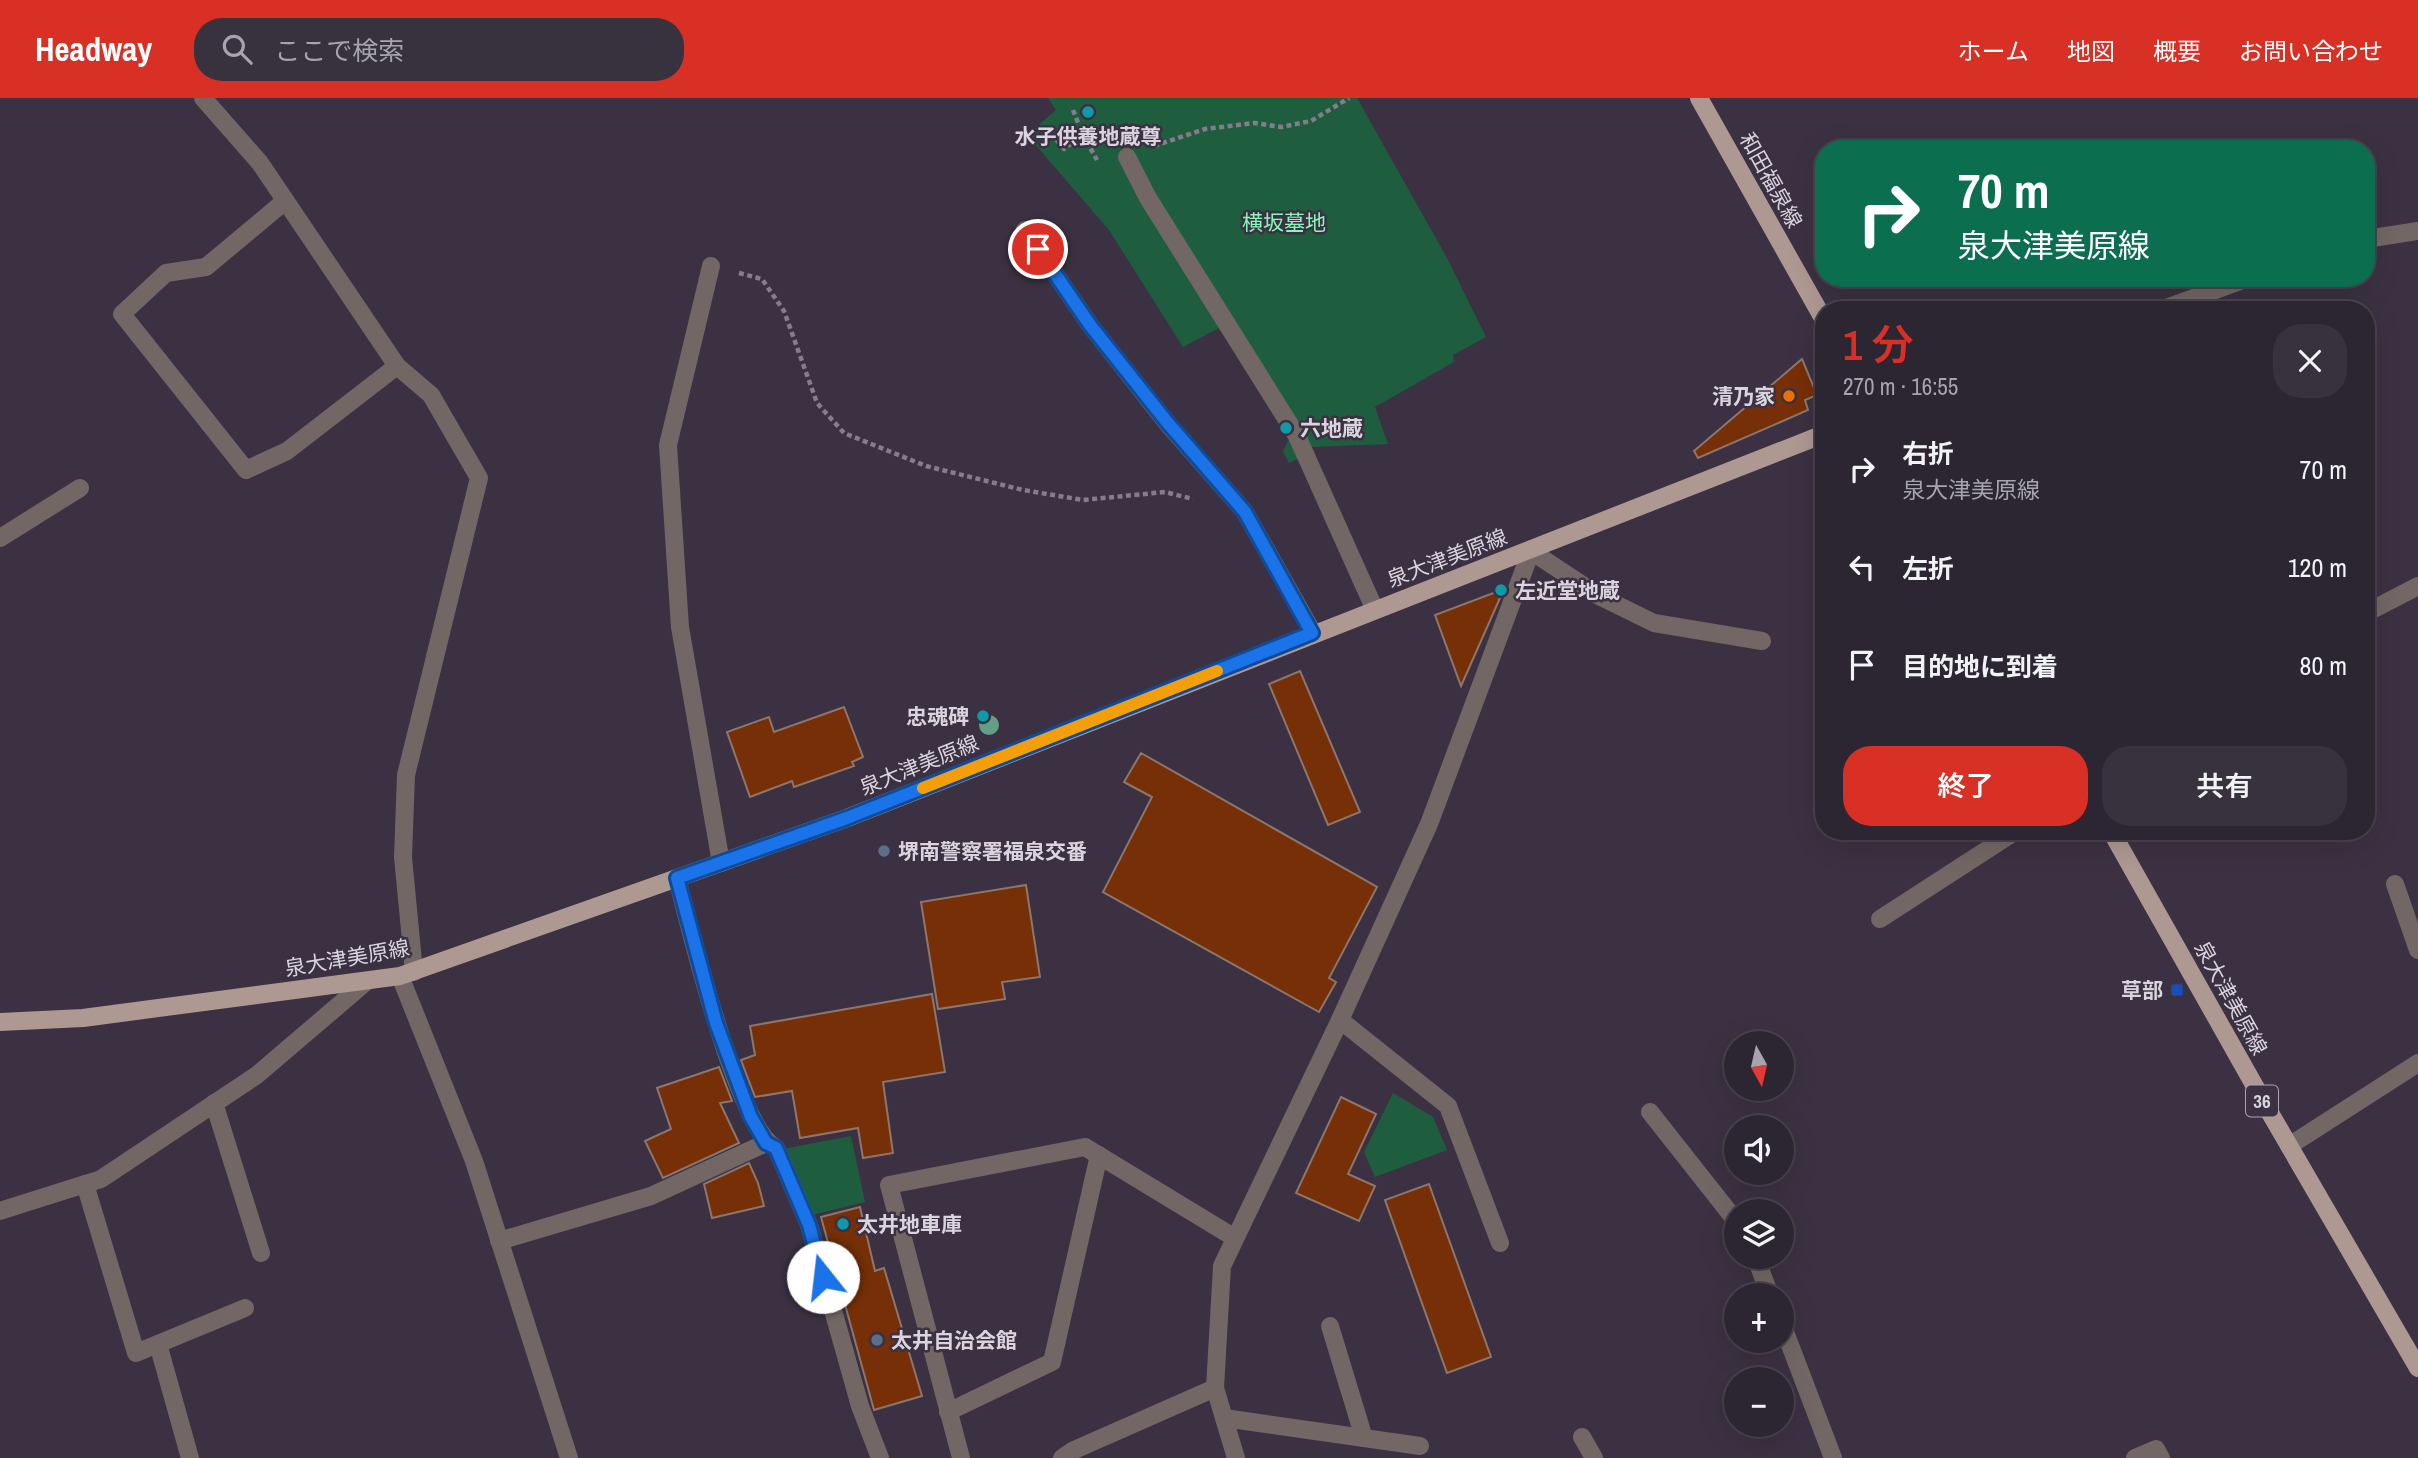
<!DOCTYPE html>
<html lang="ja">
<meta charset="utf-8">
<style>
:root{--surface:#2c2532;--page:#38313e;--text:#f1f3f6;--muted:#a6a5ac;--line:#48424d;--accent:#d93025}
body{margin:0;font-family:"Archivo Narrow","Noto Sans JP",sans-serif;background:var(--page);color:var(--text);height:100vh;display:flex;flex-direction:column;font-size:26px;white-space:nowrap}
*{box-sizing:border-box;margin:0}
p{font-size:23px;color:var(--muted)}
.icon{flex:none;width:38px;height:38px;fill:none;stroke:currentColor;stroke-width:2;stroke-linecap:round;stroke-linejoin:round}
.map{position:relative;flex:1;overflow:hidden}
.details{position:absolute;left:1815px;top:203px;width:560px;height:539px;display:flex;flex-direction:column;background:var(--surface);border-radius:28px;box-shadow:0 7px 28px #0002,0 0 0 2px var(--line)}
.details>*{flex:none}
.banner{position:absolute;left:1815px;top:42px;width:560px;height:147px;border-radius:28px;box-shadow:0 7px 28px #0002,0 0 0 2px var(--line);background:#0b6e4f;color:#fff;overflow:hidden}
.needle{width:46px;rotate:172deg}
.buttons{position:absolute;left:1724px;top:933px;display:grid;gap:14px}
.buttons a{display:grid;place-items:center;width:70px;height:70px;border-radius:50%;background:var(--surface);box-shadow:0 7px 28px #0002,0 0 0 2px var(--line);font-size:35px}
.pin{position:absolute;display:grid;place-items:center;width:60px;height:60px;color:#fff;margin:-30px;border:4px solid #fff;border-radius:50%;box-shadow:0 2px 7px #0007}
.me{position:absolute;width:77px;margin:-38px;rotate:344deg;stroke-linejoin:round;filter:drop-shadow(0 0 5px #0008)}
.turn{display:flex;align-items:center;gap:24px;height:147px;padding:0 28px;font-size:32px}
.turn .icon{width:91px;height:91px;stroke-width:2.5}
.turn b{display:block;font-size:49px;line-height:60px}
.round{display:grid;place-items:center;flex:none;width:74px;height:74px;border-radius:28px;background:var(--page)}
.head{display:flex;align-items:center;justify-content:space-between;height:119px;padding:0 28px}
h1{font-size:42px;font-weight:600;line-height:52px;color:var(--accent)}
.primary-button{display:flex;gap:14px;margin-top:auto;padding:14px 28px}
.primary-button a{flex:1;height:80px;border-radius:28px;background:var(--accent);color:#fff;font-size:28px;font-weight:600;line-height:80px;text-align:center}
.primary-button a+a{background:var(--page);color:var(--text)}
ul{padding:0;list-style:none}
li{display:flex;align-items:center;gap:21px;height:98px;padding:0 28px}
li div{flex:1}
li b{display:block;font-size:26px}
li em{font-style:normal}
header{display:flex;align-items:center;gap:42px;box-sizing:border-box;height:98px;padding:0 35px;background:var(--accent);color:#fff}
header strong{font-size:33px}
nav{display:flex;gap:38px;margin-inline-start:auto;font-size:24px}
.search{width:490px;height:63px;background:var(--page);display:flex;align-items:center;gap:18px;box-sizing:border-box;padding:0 24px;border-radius:28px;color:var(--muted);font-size:26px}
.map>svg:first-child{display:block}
.green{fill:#1e5e3f}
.building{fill:#762f06;stroke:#8d766c;stroke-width:2}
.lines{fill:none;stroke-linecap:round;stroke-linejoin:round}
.path{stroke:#867d8c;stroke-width:4.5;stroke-dasharray:5 3.5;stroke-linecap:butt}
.minor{stroke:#726764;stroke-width:18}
.major{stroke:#ae9892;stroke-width:18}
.tree{fill:#629f84}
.route-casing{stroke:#114b97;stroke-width:18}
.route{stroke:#1a73e8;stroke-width:12}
.slow{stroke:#f59e0b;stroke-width:12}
.culture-dot{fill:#0f9aa8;stroke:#3b3142;stroke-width:2.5}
.food-dot{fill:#e8710a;stroke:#3b3142;stroke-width:2.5}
.service-dot{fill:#5c6f8a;stroke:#3b3142;stroke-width:2.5}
.transit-dot{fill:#1a4fb4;stroke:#3b3142;stroke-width:2.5}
.labels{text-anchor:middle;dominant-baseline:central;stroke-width:5;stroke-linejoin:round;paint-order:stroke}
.shield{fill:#3b3142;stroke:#aaa3b0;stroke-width:2}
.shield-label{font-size:19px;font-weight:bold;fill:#dad4df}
.poi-label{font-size:21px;font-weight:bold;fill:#dad4df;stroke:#3b3142;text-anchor:start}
.street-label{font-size:21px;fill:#dad4df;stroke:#3b3142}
.park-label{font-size:21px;fill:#82f9ba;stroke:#3b3142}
</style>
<header>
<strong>Headway</strong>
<div class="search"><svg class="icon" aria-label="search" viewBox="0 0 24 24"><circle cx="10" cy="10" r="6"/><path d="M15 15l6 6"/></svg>ここで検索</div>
<nav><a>ホーム</a><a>地図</a><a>概要</a><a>お問い合わせ</a></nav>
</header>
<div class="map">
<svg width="2418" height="1360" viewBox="0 0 2418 1360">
<rect width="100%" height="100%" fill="#3b3142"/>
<g class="green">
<path d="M 1048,0 L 1357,0 L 1447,160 L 1486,239 L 1453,257 L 1454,264 L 1375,309 L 1388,346 L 1312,349 L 1302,359 L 1289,365 L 1283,353 L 1290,339 L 1219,230 L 1183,249 L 1109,132 L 1027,37 L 1056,12 Z"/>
<path d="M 1393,995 L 1433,1019 L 1447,1052 L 1375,1079 L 1364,1054 Z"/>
<path d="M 851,1038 L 865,1104 L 812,1117 L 783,1051 Z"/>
</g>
<g class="building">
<path d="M 1802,261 L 1817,297 L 1805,302 L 1808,312 L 1698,360 L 1694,353 Z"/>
<path d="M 1504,491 L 1461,588 L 1435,517 Z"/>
<path d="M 1300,573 L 1360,714 L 1328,727 L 1269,586 Z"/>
<path d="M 844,609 L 863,659 L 852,664 L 854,668 L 794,689 L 792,683 L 750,699 L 727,634 L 769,619 L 774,634 Z"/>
<path d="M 1141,655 L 1377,789 L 1329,880 L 1336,884 L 1319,914 L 1103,794 L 1152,699 L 1124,684 Z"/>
<path d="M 1026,787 L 1040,879 L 1002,884 L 1005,901 L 938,911 L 921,804 Z"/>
<path d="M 932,896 L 945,974 L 883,984 L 893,1055 L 863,1060 L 858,1030 L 800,1040 L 792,993 L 755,999 L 741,962 L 755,957 L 750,928 Z"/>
<path d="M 719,969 L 732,1003 L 720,1005 L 739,1045 L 663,1080 L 645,1043 L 671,1031 L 657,990 Z"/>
<path d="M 1341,999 L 1376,1016 L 1348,1076 L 1375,1088 L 1359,1123 L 1296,1095 Z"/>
<path d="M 749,1065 L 758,1085 L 764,1108 L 712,1120 L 704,1086 Z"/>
<path d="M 1429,1086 L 1491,1259 L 1447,1275 L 1385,1102 Z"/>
<path d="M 860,1109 L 875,1173 L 884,1170 L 922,1298 L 874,1312 L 821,1119 Z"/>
</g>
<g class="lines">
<g class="path">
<path d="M 1073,12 L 1083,37 L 1097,62"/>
<path d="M 1051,35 L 1064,51 L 1083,37"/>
<path d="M 1154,48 L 1205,31 L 1254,25 L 1281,29 L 1311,23 L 1349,0"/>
<path d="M 739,175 L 762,181 L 784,213 L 817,305 L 844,335 L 926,368 L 1023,392 L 1083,402 L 1165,394 L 1193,401"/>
</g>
<g class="minor">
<path d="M 203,0 L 260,65 L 397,268 L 431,297 L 479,380 L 406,677 L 403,759 L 414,874"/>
<path d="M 1127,59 L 1148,100 L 1297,338 L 1375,512"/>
<path d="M 285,103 L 206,169 L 166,175 L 122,216 L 246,372 L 287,353 L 397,268"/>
<path d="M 1025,132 L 1090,227 L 1167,325 L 1245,414 L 1313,535"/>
<path d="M 2366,141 L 2418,133"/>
<path d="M 711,168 L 668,347 L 680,529 L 721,765"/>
<path d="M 2161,212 L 2248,180"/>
<path d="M 0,440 L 80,390"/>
<path d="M 2366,515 L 2418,488"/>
<path d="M 677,780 C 690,830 737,1029 776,1050 L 809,1127 L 860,1308 L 880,1360"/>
<path d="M 2395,786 L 2418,852"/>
<path d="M 1880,821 L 2016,733"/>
<path d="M 400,878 L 474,1063 L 569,1360"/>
<path d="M 1340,922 L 1448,1008 L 1500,1145"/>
<path d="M 214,1005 L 261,1155"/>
<path d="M 1650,1014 L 1736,1123"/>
<path d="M 2289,1048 L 2418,965"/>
<path d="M 85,1086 L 136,1255 L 245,1210"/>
<path d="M 0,1113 L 101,1081 L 257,977 L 367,883"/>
<path d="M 499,1143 L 651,1098 L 766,1045"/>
<path d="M 1755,1158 L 1770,1197"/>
<path d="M 1782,1226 L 1833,1360"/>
<path d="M 1330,1228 L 1364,1340"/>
<path d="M 158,1246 L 190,1360"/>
<path d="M 948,1314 L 1052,1264 L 1099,1057"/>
<path d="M 1224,1320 L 1420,1348"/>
<path d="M 1582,1339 L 1594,1360"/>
<path d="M 961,1360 L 889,1087 L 1085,1049 L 1235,1140"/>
<path d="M 1062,1360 L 1072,1353 L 1215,1290"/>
<path d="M 1236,1360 L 1215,1290 L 1222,1168 L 1340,922 L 1429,726 L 1531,453 L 1599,498 L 1654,525 L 1762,543"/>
<path d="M 2135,1360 L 2156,1351 L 2161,1360"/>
</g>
<g class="major">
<path d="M 1699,0 L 1824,222"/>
<path d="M 2111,733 L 2266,1008 L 2418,1270"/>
<path d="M 0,924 L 83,920 L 400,878 L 847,720 L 1824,336"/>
</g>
</g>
<circle class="tree" cx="989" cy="627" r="10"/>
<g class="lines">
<g class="route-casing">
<path id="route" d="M 823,1179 L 809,1127 L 776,1050 L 766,1045 L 751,1019 L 716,925 L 677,780 L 847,720 L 1312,535 L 1245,414 L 1167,324 L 1090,227 L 1038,151"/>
</g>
<use href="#route" class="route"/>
<path class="slow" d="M 923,690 L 1217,573"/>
</g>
<g class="culture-dot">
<circle cx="1088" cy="14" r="7"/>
<circle cx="1286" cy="330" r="7"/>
<circle cx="1501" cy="492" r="7"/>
<circle cx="983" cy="618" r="7"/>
<circle cx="843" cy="1126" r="7"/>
</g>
<circle class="food-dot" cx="1789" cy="298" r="7"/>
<g class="service-dot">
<circle cx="884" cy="753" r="7"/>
<circle cx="877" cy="1242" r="7"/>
</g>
<rect class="transit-dot" x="2170" y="885" width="14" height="14" rx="3.5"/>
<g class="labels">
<rect class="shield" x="2246" y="987.5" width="32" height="31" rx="5"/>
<g class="shield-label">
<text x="2262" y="1003">36</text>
</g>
<g class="poi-label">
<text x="1088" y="38" text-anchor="middle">水子供養地蔵尊</text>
<text x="1775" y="298" text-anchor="end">清乃家</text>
<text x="1300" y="330">六地蔵</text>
<text x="1515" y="492">左近堂地蔵</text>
<text x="969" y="618" text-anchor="end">忠魂碑</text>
<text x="898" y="753">堺南警察署福泉交番</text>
<text x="2163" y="892" text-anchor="end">草部</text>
<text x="857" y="1126">太井地車庫</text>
<text x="891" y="1242">太井自治会館</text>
</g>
<g class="street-label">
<text transform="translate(1771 82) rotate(61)">和田福泉線</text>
<text transform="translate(1447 460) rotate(-21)">泉大津美原線</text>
<text transform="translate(919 667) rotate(-22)">泉大津美原線</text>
<text transform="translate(347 860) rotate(-10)">泉大津美原線</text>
<text transform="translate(2231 900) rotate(61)">泉大津美原線</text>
</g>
<g class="park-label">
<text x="1284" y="124">横坂墓地</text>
</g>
</g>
</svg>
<div class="buttons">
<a><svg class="needle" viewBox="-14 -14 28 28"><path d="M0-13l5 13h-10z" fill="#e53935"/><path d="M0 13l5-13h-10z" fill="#a6a5ac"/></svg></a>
<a><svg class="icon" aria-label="sound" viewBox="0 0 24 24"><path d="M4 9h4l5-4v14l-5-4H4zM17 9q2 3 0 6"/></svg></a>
<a><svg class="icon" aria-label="layers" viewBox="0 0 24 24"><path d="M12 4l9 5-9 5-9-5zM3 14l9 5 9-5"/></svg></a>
<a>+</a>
<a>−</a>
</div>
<div class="pin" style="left:1038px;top:151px;background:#d93025"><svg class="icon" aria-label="arrive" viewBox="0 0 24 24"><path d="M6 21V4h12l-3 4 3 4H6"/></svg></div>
<svg class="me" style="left:823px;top:1179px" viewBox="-20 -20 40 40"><circle r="19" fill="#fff"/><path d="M0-13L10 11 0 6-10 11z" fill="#1a73e8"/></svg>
<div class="banner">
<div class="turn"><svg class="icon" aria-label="right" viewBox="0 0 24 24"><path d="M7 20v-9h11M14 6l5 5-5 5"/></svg><div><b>70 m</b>泉大津美原線</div></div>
</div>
<section class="details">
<div class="head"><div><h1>1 分</h1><p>270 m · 16:55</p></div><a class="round"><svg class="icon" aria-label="close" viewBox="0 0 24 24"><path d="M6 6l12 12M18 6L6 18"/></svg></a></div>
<ul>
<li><svg class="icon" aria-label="right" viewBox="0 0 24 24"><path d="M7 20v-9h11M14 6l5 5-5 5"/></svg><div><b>右折</b><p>泉大津美原線</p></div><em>70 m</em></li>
<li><svg class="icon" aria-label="left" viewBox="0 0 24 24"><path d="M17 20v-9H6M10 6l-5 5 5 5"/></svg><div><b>左折</b></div><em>120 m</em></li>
<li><svg class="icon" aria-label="arrive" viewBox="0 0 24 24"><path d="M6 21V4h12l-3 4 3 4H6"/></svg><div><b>目的地に到着</b></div><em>80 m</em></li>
</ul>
<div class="primary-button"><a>終了</a><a>共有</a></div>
</section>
</div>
